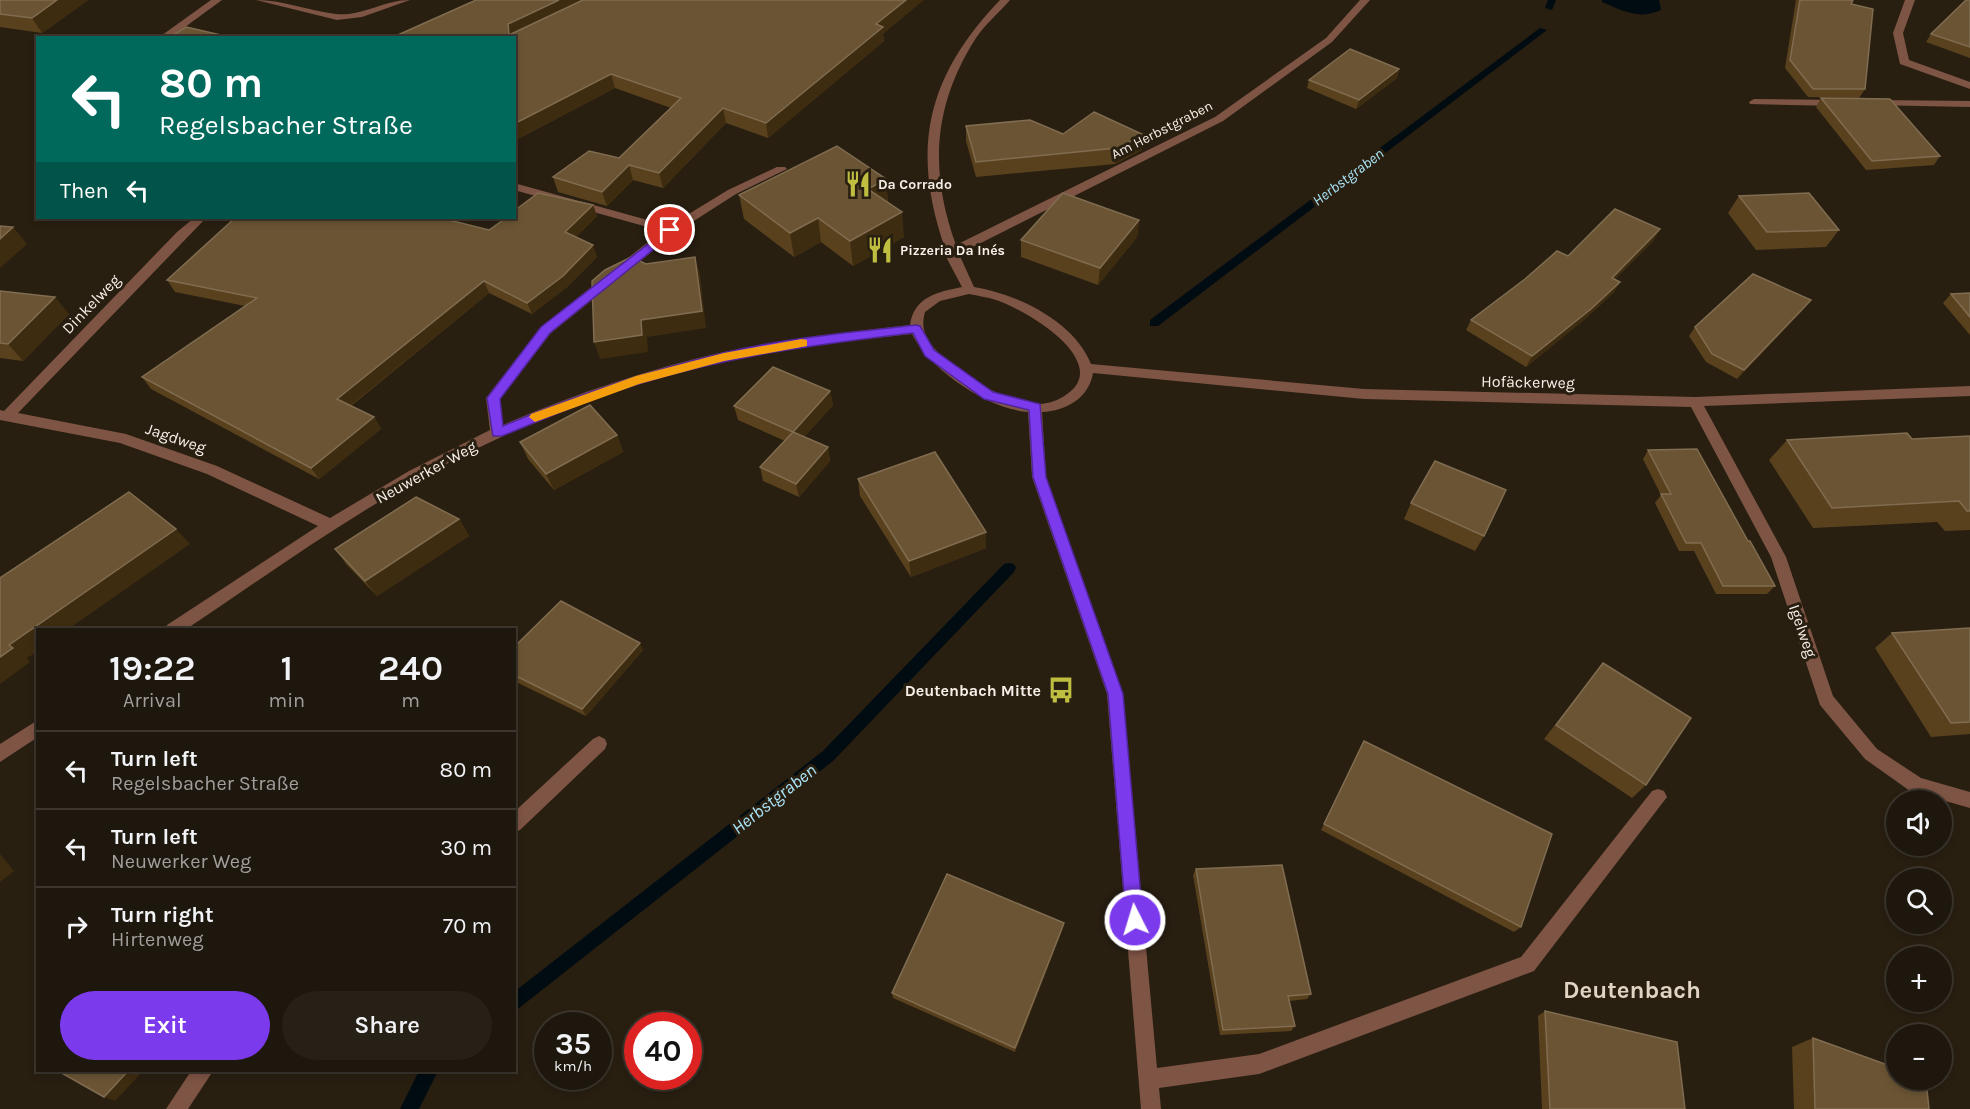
<!DOCTYPE html>
<meta charset="utf-8">
<style>
:root{--surface:#1e170d;--page:#262016;--text:#f1f3f6;--muted:#a19f9d;--line:#3c362e;--accent:#7c3aed}
body{margin:0;font-family:Karla,sans-serif;background:var(--page);color:var(--text);height:100vh;display:flex;flex-direction:column;font-size:22px;white-space:nowrap}
*{box-sizing:border-box;margin:0}
p{font-size:20px;color:var(--muted)}
.icon{flex:none;width:33px;height:33px;fill:none;stroke:currentColor;stroke-width:2;stroke-linecap:round;stroke-linejoin:round}
.map{position:relative;flex:1;overflow:hidden}
.panel{position:absolute;left:36px;top:628px;width:480px;height:444px;display:flex;flex-direction:column;background:var(--surface);border-radius:0px;box-shadow:0 3px 9px #0003,0 0 0 2px var(--line)}
.panel>*{flex:none}
.banner{position:absolute;left:36px;top:36px;width:480px;height:183px;border-radius:0px;box-shadow:0 3px 9px #0003,0 0 0 2px var(--line);background:#00695c;color:#fff;overflow:hidden}
.buttons{position:absolute;left:1886px;top:790px;display:grid;gap:12px}
.buttons a{display:grid;place-items:center;width:66px;height:66px;border-radius:50%;background:var(--surface);box-shadow:0 3px 9px #0003,0 0 0 2px var(--line);font-size:30px}
.speed{position:absolute;left:534px;top:1012px;display:flex;gap:12px;font-size:30px;font-weight:700;text-align:center}
.speed>*{display:grid;place-content:center;width:78px;height:78px;border-radius:50%;background:var(--surface);box-shadow:0 3px 9px #0003,0 0 0 2px var(--line);line-height:1}
.speed small{font-size:15px;font-weight:400}
.speed .limit{border:9px solid #d22;background:#fff;color:#111}
.pin{position:absolute;display:grid;place-items:center;width:51px;height:51px;color:#fff;margin:-26px;border:3px solid #fff;border-radius:50%;box-shadow:0 2px 6px #0007}
.me{position:absolute;width:66px;margin:-33px;rotate:355deg;stroke-linejoin:round;filter:drop-shadow(0 0 4px #0008)}
.turn{display:flex;align-items:center;gap:21px;height:126px;padding:0 24px;font-size:27px}
.turn .icon{width:78px;height:78px;stroke-width:2.5}
.turn b{display:block;font-size:42px;line-height:51px}
.then{display:flex;align-items:center;height:57px;padding:0 24px;background:#0003;gap:12px;font-size:22px}
.eta{display:flex;justify-content:space-evenly;align-items:center;height:102px;text-align:center}
.eta b{font-size:36px;font-weight:600;line-height:42px}
.cta{display:flex;gap:12px;margin-top:auto;padding:12px 24px}
.cta a{flex:1;height:69px;border-radius:36px;background:var(--accent);color:#fff;font-size:24px;font-weight:600;line-height:69px;text-align:center}
.cta a+a{background:var(--page);color:var(--text)}
ul{padding:0;list-style:none}
li{display:flex;align-items:center;gap:18px;height:78px;padding:0 24px;border-top:2px solid var(--line)}
li div{flex:1}
li b{display:block;font-size:22px}
li em{font-style:normal}
.map>svg:first-child{display:block}
.water{fill:#000b12}
.lines{fill:none;stroke-linecap:round;stroke-linejoin:round}
.stream{fill:#000b12;fill-rule:evenodd}
.minor{fill:#7e5444;fill-rule:evenodd}
.wall{fill:#59411e}
.shaded-wall{fill:#3e2c10}
.building{fill:#6a5434;stroke:#806c50;stroke-width:1.5}
.route{fill:#7c3aed;stroke:#51269a;stroke-width:1.5}
.slow{fill:#f59e0b}
.labels{text-anchor:middle;dominant-baseline:central;stroke-width:6;stroke-linejoin:round;paint-order:stroke}
.far-street-label{font-size:14px;fill:#f7f0e8;stroke:#281f11}
.far-poi-label{font-size:14px;font-weight:bold;fill:#f7f0e8;stroke:#281f11;text-anchor:start}
.far-water-label{font-size:15px;font-style:italic;fill:#abe5f9;stroke:#281f11}
.street-label{font-size:16px;fill:#f7f0e8;stroke:#281f11}
.poi-label{font-size:16px;font-weight:bold;fill:#f7f0e8;stroke:#281f11;text-anchor:end}
.water-label{font-size:18px;font-style:italic;fill:#abe5f9;stroke:#281f11}
.near-quarter-label{font-size:24px;font-weight:bold;fill:#e2d4c3;stroke:#281f11}
</style>
<div class="map">
<svg width="1970" height="1109" viewBox="0 0 1970 1109">
<rect width="100%" height="100%" fill="#281f11"/>
<path class="water" d="M 1602,0 L 1659,0 L 1661,10 C 1638,20 1624,11 1602,2 Z"/>
<g class="lines">
<g class="stream">
<path d="M 1548,0 L 1556,0 L 1552,10 L 1545,8 Z"/>
<path d="M 1540,28 L 1547,30 L 1158,326 L 1150,326 L 1150,320 Z"/>
<path d="M 1009,563 L 1014,564 L 1016,568 L 1014,572 L 833,761 L 514,1012 L 514,992 L 823,751 L 1004,564 Z"/>
<path d="M 419,1071 L 438,1071 L 419,1109 L 400,1109 Z"/>
</g>
<g class="minor">
<path d="M 211,0 L 222,0 L 170,38 L 158,38 Z"/>
<path d="M 256,0 C 284,0 309,11 336,14 C 361,17 384,0 410,0 L 362,17 L 337,20 Z"/>
<path d="M 1000,0 L 1010,0 C 999,13 985,24 976,38 C 933,105 929,171 956,245 L 1215,117 L 1326,38 L 1360,0 L 1370,0 L 1332,42 L 1223,121 L 959,254 L 974,287 C 1017,294 1074,321 1091,364 L 1364,389 L 1695,397 L 1970,386 L 1970,396 L 1704,406 L 1786,557 L 1833,696 L 1877,749 L 1921,778 L 1970,792 L 1970,808 L 1910,791 L 1865,759 L 1820,705 L 1771,557 L 1691,407 L 1364,399 L 1093,373 C 1089,398 1066,411 1042,412 L 1046,477 L 1123,694 L 1157,1068 L 1259,1054 L 1521,957 L 1652,791 L 1658,789 L 1664,791 L 1667,797 L 1534,971 L 1259,1074 L 1159,1088 L 1161,1109 L 1141,1109 L 1107,694 L 1032,477 L 1028,412 C 988,409 930,370 912,334 C 849,341 785,347 723,362 C 633,382 545,414 462,456 C 365,504 276,569 185,630 L 165,630 L 167,625 L 318,526 L 207,474 L 120,443 L 0,420 L 0,410 L 4,411 L 177,232 L 194,218 L 206,218 L 18,413 L 126,434 L 217,466 L 330,518 L 409,471 L 490,430 L 486,398 L 541,327 L 662,231 L 514,190 L 514,183 L 669,226 L 728,190 L 777,167 L 785,167 L 787,169 L 736,194 L 675,233 L 551,333 L 500,399 L 503,425 C 574,394 649,369 724,352 C 786,339 848,332 910,325 C 914,297 937,292 962,287 L 944,253 L 946,251 C 910,150 926,77 1000,0 ZM 969,294 C 978,296 987,297 996,300 C 1022,309 1072,338 1079,366 C 1082,376 1078,385 1071,391 C 1033,424 984,387 952,364 C 934,350 918,336 925,312 L 940,301 Z"/>
<path d="M 1905,0 L 1915,0 L 1903,33 L 1909,60 L 1970,82 L 1970,89 L 1900,64 L 1893,33 Z"/>
<path d="M 1754,99 L 1838,100 L 1843,103 L 1838,106 L 1750,104 L 1749,102 Z"/>
<path d="M 1874,100 L 1970,101 L 1970,107 L 1870,105 L 1869,103 Z"/>
<path d="M 38,720 L 38,737 L 0,762 L 0,744 Z"/>
<path d="M 599,736 L 605,739 L 607,744 L 605,749 L 520,830 L 514,832 L 514,812 L 593,739 Z"/>
<path d="M 191,1071 L 213,1071 L 188,1109 L 166,1109 Z"/>
</g>
</g>
<g class="wall">
<path d="M 0,0 L 88,0 L 42,33 L 0,27 Z"/>
<path d="M 1796,0 L 1853,0 L 1851,4 L 1865,89 L 1859,98 L 1808,97 L 1785,68 Z"/>
<path d="M 1970,0 L 1970,58 L 1926,42 L 1931,34 Z"/>
<path d="M 400,34 L 883,34 L 884,41 L 768,138 L 726,123 L 663,188 L 633,180 L 607,206 L 558,192 L 553,177 L 619,158 L 671,108 L 615,88 L 514,141 L 514,38 L 401,38 Z"/>
<path d="M 1399,69 L 1397,78 L 1356,109 L 1307,88 L 1309,80 Z"/>
<path d="M 1821,98 L 1940,156 L 1934,165 L 1866,170 L 1816,107 Z"/>
<path d="M 966,126 L 1063,134 L 1142,150 L 1115,164 L 976,177 L 966,141 Z"/>
<path d="M 886,179 L 888,203 L 904,237 L 853,266 L 821,242 L 794,257 L 744,219 L 739,195 Z"/>
<path d="M 1739,196 L 1839,230 L 1826,247 L 1756,250 L 1728,213 Z"/>
<path d="M 593,205 L 597,216 L 576,237 L 597,257 L 567,287 L 532,314 L 489,293 L 351,406 L 374,417 L 381,429 L 319,479 L 151,389 L 142,377 L 245,306 L 175,292 L 167,280 L 489,230 Z"/>
<path d="M 1139,220 L 1137,237 L 1098,285 L 1021,257 L 1021,240 Z"/>
<path d="M 1654,240 L 1615,279 L 1620,282 L 1614,292 L 1585,319 L 1526,367 L 1466,330 L 1471,320 L 1568,256 Z"/>
<path d="M 0,291 L 69,314 L 23,361 L 0,358 Z"/>
<path d="M 1970,293 L 1970,335 L 1943,303 L 1951,294 Z"/>
<path d="M 1804,309 L 1737,379 L 1706,362 L 1689,336 L 1695,327 Z"/>
<path d="M 830,391 L 833,405 L 804,437 L 828,447 L 830,461 L 799,497 L 763,481 L 760,467 L 785,441 L 738,420 L 734,406 Z"/>
<path d="M 617,435 L 623,452 L 554,490 L 528,459 L 520,442 Z"/>
<path d="M 1970,436 L 1970,530 L 1945,531 L 1937,522 L 1813,528 L 1769,460 L 1787,440 L 1912,439 Z"/>
<path d="M 1648,450 L 1748,541 L 1775,586 L 1767,594 L 1716,594 L 1694,551 L 1679,551 L 1655,503 L 1661,495 L 1643,459 Z"/>
<path d="M 858,479 L 986,548 L 911,577 L 860,496 Z"/>
<path d="M 1411,503 L 1484,536 L 1475,551 L 1404,519 Z"/>
<path d="M 459,519 L 469,536 L 377,596 L 347,565 L 335,549 Z"/>
<path d="M 1970,628 L 1970,734 L 1931,737 L 1875,648 L 1892,633 Z"/>
<path d="M 514,647 L 643,650 L 586,716 L 514,681 Z"/>
<path d="M 1603,663 L 1646,785 L 1632,798 L 1544,739 Z"/>
<path d="M 1364,741 L 1521,927 L 1514,932 L 1321,830 Z"/>
<path d="M 1196,869 L 1311,994 L 1307,999 L 1289,1001 L 1295,1026 L 1291,1031 L 1220,1035 L 1193,875 Z"/>
<path d="M 1064,923 L 1063,928 L 1015,1052 L 893,998 L 892,993 Z"/>
<path d="M 1545,1011 L 1685,1109 L 1542,1109 L 1538,1016 Z"/>
<path d="M 1813,1038 L 1929,1109 L 1794,1109 L 1792,1047 Z"/>
</g>
<g class="shaded-wall">
<path d="M 57,0 L 88,0 L 42,33 L 32,18 Z"/>
<path d="M 559,0 L 593,0 L 509,35 L 508,24 Z"/>
<path d="M 906,0 L 924,0 L 883,34 L 884,41 L 768,138 L 766,123 L 876,24 Z"/>
<path d="M 1399,69 L 1397,78 L 1356,109 L 1359,100 Z"/>
<path d="M 611,74 L 615,88 L 514,141 L 514,124 Z"/>
<path d="M 723,108 L 726,123 L 663,188 L 659,173 Z"/>
<path d="M 1144,135 L 1142,150 L 1115,164 L 1117,148 Z"/>
<path d="M 629,165 L 633,180 L 607,206 L 602,192 Z"/>
<path d="M 886,179 L 888,203 L 868,189 Z"/>
<path d="M 593,205 L 597,216 L 569,244 L 565,232 Z"/>
<path d="M 902,212 L 904,237 L 853,266 L 850,241 Z"/>
<path d="M 818,218 L 821,242 L 794,257 L 790,233 Z"/>
<path d="M 1139,220 L 1137,237 L 1098,285 L 1100,268 Z"/>
<path d="M 13,227 L 27,244 L 0,268 L 0,239 Z"/>
<path d="M 1660,229 L 1654,240 L 1606,288 L 1612,278 Z"/>
<path d="M 593,245 L 597,257 L 567,287 L 532,314 L 527,303 Z"/>
<path d="M 695,257 L 700,274 L 706,328 L 647,337 L 648,352 L 600,359 L 594,342 L 641,320 Z"/>
<path d="M 484,281 L 489,293 L 345,410 L 337,399 Z"/>
<path d="M 1620,282 L 1614,292 L 1585,319 L 1526,367 L 1532,356 Z"/>
<path d="M 55,297 L 69,314 L 23,361 L 8,344 Z"/>
<path d="M 1811,300 L 1804,309 L 1737,379 L 1744,370 Z"/>
<path d="M 830,391 L 833,405 L 796,446 L 793,432 Z"/>
<path d="M 374,417 L 381,429 L 319,479 L 311,468 Z"/>
<path d="M 617,435 L 623,452 L 554,490 L 546,474 Z"/>
<path d="M 828,447 L 830,461 L 799,497 L 796,484 Z"/>
<path d="M 459,519 L 469,536 L 377,596 L 365,581 Z"/>
<path d="M 176,529 L 190,544 L 67,630 L 38,630 L 38,651 L 27,658 L 30,662 L 0,684 L 0,657 L 9,645 Z"/>
<path d="M 986,532 L 986,548 L 911,577 L 909,561 Z"/>
<path d="M 640,643 L 643,650 L 586,716 L 582,709 Z"/>
<path d="M 0,854 L 14,871 L 0,882 Z"/>
<path d="M 1064,923 L 1063,928 L 1015,1052 L 1015,1048 Z"/>
<path d="M 128,1071 L 143,1071 L 115,1101 L 104,1097 Z"/>
</g>
<g class="building">
<path d="M 0,0 L 57,0 L 32,18 L 0,14 Z"/>
<path d="M 476,0 L 559,0 L 508,24 L 509,35 L 583,0 L 906,0 L 876,24 L 883,27 L 766,123 L 723,108 L 659,173 L 629,165 L 602,192 L 553,177 L 589,151 L 619,158 L 681,98 L 611,74 L 514,124 L 514,38 L 405,38 L 400,34 Z"/>
<path d="M 1800,0 L 1853,0 L 1851,4 L 1873,9 L 1865,89 L 1813,89 L 1790,60 Z"/>
<path d="M 1966,0 L 1970,0 L 1970,47 L 1931,34 Z"/>
<path d="M 186,27 L 234,38 L 169,38 Z"/>
<path d="M 1350,49 L 1399,69 L 1359,100 L 1309,80 Z"/>
<path d="M 1821,98 L 1890,99 L 1940,156 L 1872,161 Z"/>
<path d="M 1094,112 L 1144,135 L 1117,148 L 976,162 L 966,126 L 1030,120 L 1063,134 Z"/>
<path d="M 837,146 L 886,179 L 868,189 L 902,212 L 850,241 L 818,218 L 790,233 L 739,195 Z"/>
<path d="M 538,193 L 593,205 L 565,232 L 593,245 L 563,276 L 527,303 L 484,281 L 337,399 L 374,417 L 311,468 L 142,377 L 257,298 L 167,280 L 235,218 L 441,218 L 489,230 L 506,218 L 514,218 L 514,211 Z"/>
<path d="M 1063,193 L 1139,220 L 1100,268 L 1021,240 Z"/>
<path d="M 1809,193 L 1839,230 L 1767,232 L 1739,196 Z"/>
<path d="M 1615,209 L 1660,229 L 1612,278 L 1620,282 L 1591,309 L 1532,356 L 1471,320 L 1525,279 L 1557,251 L 1568,256 Z"/>
<path d="M 0,226 L 13,227 L 0,239 Z"/>
<path d="M 631,257 L 646,264 L 695,257 L 702,311 L 641,320 L 642,335 L 594,342 L 592,281 L 605,270 Z"/>
<path d="M 1753,274 L 1811,300 L 1744,370 L 1712,354 L 1695,327 Z"/>
<path d="M 0,291 L 55,297 L 8,344 L 0,343 Z"/>
<path d="M 1970,293 L 1970,317 L 1951,294 Z"/>
<path d="M 773,367 L 830,391 L 793,432 L 828,447 L 796,484 L 760,467 L 793,432 L 734,406 Z"/>
<path d="M 590,405 L 617,435 L 546,474 L 520,442 Z"/>
<path d="M 1907,433 L 1912,439 L 1970,436 L 1970,511 L 1967,511 L 1959,501 L 1832,508 L 1787,440 Z"/>
<path d="M 1697,449 L 1748,541 L 1750,541 L 1775,586 L 1723,586 L 1701,543 L 1686,543 L 1661,494 L 1671,494 L 1648,450 Z"/>
<path d="M 935,452 L 986,532 L 909,561 L 858,479 Z"/>
<path d="M 1435,461 L 1506,490 L 1484,536 L 1411,503 Z"/>
<path d="M 129,492 L 176,529 L 9,645 L 13,648 L 0,657 L 0,578 Z"/>
<path d="M 416,497 L 459,519 L 365,581 L 335,549 Z"/>
<path d="M 561,601 L 640,643 L 582,709 L 514,675 L 514,647 Z"/>
<path d="M 1970,628 L 1970,722 L 1951,723 L 1892,633 Z"/>
<path d="M 1603,663 L 1691,718 L 1646,785 L 1556,725 Z"/>
<path d="M 1364,741 L 1552,834 L 1521,927 L 1324,824 Z"/>
<path d="M 1282,865 L 1311,994 L 1288,996 L 1295,1026 L 1223,1030 L 1196,869 Z"/>
<path d="M 947,874 L 1064,923 L 1015,1048 L 892,993 Z"/>
<path d="M 1545,1011 L 1677,1042 L 1685,1109 L 1550,1109 Z"/>
<path d="M 1813,1038 L 1896,1068 L 1896,1080 L 1926,1080 L 1929,1109 L 1815,1109 Z"/>
<path d="M 58,1071 L 128,1071 L 104,1097 Z"/>
</g>
<path class="route" d="M 670,227 L 676,230 L 674,233 L 550,333 L 500,399 L 503,426 C 574,396 647,371 723,353 C 786,338 852,332 916,325 L 920,326 L 934,350 L 993,392 L 1040,404 L 1046,477 L 1123,694 L 1143,920 L 1141,926 L 1135,929 L 1129,926 L 1126,920 L 1108,694 L 1033,477 L 1029,410 L 984,399 L 925,356 L 913,333 C 820,344 728,356 638,384 C 591,398 547,418 502,436 L 493,436 L 487,398 L 541,327 Z"/>
<path class="slow" d="M 802,339 L 807,340 L 807,346 L 724,361 L 639,384 L 535,422 L 529,417 L 531,414 L 636,376 L 724,353 Z"/>
<defs>
<g id="restaurant-bare" transform="scale(2.07)"><path d="M-5-6h1v4h1v-4h1v4h1v-4h1v5L-1.5 .5V6h-2V.5L-5-1ZM5-6V6H3V1.5H1.5Q1.5-4 5-6Z" fill="#bfbe41" stroke="#281f11" stroke-width="2.5" paint-order="stroke"/></g>
<g id="bus-bare" transform="scale(2.07)"><path d="M-5-6H5V4H4V6H2V4H-2V6H-4V4H-5ZM-3.5-4V0h7V-4ZM-3.5 1.2v1.5H-2V1.2ZM2 1.2v1.5H3.5V1.2Z" fill="#bfbe41" stroke="#281f11" stroke-width="2.5" paint-order="stroke"/></g>
</defs>
<g fill-rule="evenodd">
<use href="#restaurant-bare" x="858" y="184"/>
<use href="#restaurant-bare" x="880" y="250"/>
<use href="#bus-bare" x="1061" y="690"/>
</g>
<g class="labels">
<g class="far-street-label">
<text transform="translate(1162 130) rotate(-27)">Am Herbstgraben</text>
</g>
<g class="far-poi-label">
<text x="878" y="184">Da Corrado</text>
<text x="900" y="250">Pizzeria Da Inés</text>
</g>
<g class="far-water-label">
<text transform="translate(1348 177) rotate(-37)">Herbstgraben</text>
</g>
<g class="street-label">
<text transform="translate(91 304) rotate(-46)">Dinkelweg</text>
<text transform="translate(1528 382) rotate(1)">Hofäckerweg</text>
<text transform="translate(176 438) rotate(19)">Jagdweg</text>
<text transform="translate(426 472) rotate(-29)">Neuwerker Weg</text>
<text transform="translate(1803 631) rotate(71)">Igelweg</text>
</g>
<g class="poi-label">
<text x="1041" y="690">Deutenbach Mitte</text>
</g>
<g class="water-label">
<text transform="translate(774 799) rotate(-38)">Herbstgraben</text>
</g>
<g class="near-quarter-label">
<text x="1632" y="990">Deutenbach</text>
</g>
</g>
</svg>
<div class="buttons">
<a><svg class="icon" aria-label="sound" viewBox="0 0 24 24"><path d="M4 9h4l5-4v14l-5-4H4zM17 9q2 3 0 6"/></svg></a>
<a><svg class="icon" aria-label="search" viewBox="0 0 24 24"><circle cx="10" cy="10" r="6"/><path d="M15 15l6 6"/></svg></a>
<a>+</a>
<a>−</a>
</div>
<div class="speed"><div>35<small>km/h</small></div><div class="limit">40</div></div>
<div class="pin" style="left:670px;top:230px;background:#d93025"><svg class="icon" aria-label="arrive" viewBox="0 0 24 24"><path d="M6 21V4h12l-3 4 3 4H6"/></svg></div>
<svg class="me" style="left:1135px;top:920px" viewBox="-20 -20 40 40"><circle r="17" fill="#7c3aed" stroke="#fff" stroke-width="3"/><path d="M0-11L8 9 0 5-8 9z" fill="#fff"/></svg>
<div class="banner">
<div class="turn"><svg class="icon" aria-label="left" viewBox="0 0 24 24"><path d="M17 20v-9H6M10 6l-5 5 5 5"/></svg><div><b>80 m</b>Regelsbacher Straße</div></div>
<div class="then">Then<svg class="icon" aria-label="left" viewBox="0 0 24 24"><path d="M17 20v-9H6M10 6l-5 5 5 5"/></svg></div>
</div>
<section class="panel">
<div class="eta">
<div><b>19:22</b><p>Arrival</p></div>
<div><b>1</b><p>min</p></div>
<div><b>240</b><p>m</p></div>
</div>
<ul>
<li><svg class="icon" aria-label="left" viewBox="0 0 24 24"><path d="M17 20v-9H6M10 6l-5 5 5 5"/></svg><div><b>Turn left</b><p>Regelsbacher Straße</p></div><em>80 m</em></li>
<li><svg class="icon" aria-label="left" viewBox="0 0 24 24"><path d="M17 20v-9H6M10 6l-5 5 5 5"/></svg><div><b>Turn left</b><p>Neuwerker Weg</p></div><em>30 m</em></li>
<li><svg class="icon" aria-label="right" viewBox="0 0 24 24"><path d="M7 20v-9h11M14 6l5 5-5 5"/></svg><div><b>Turn right</b><p>Hirtenweg</p></div><em>70 m</em></li>
</ul>
<div class="cta"><a>Exit</a><a>Share</a></div>
</section>
</div>
